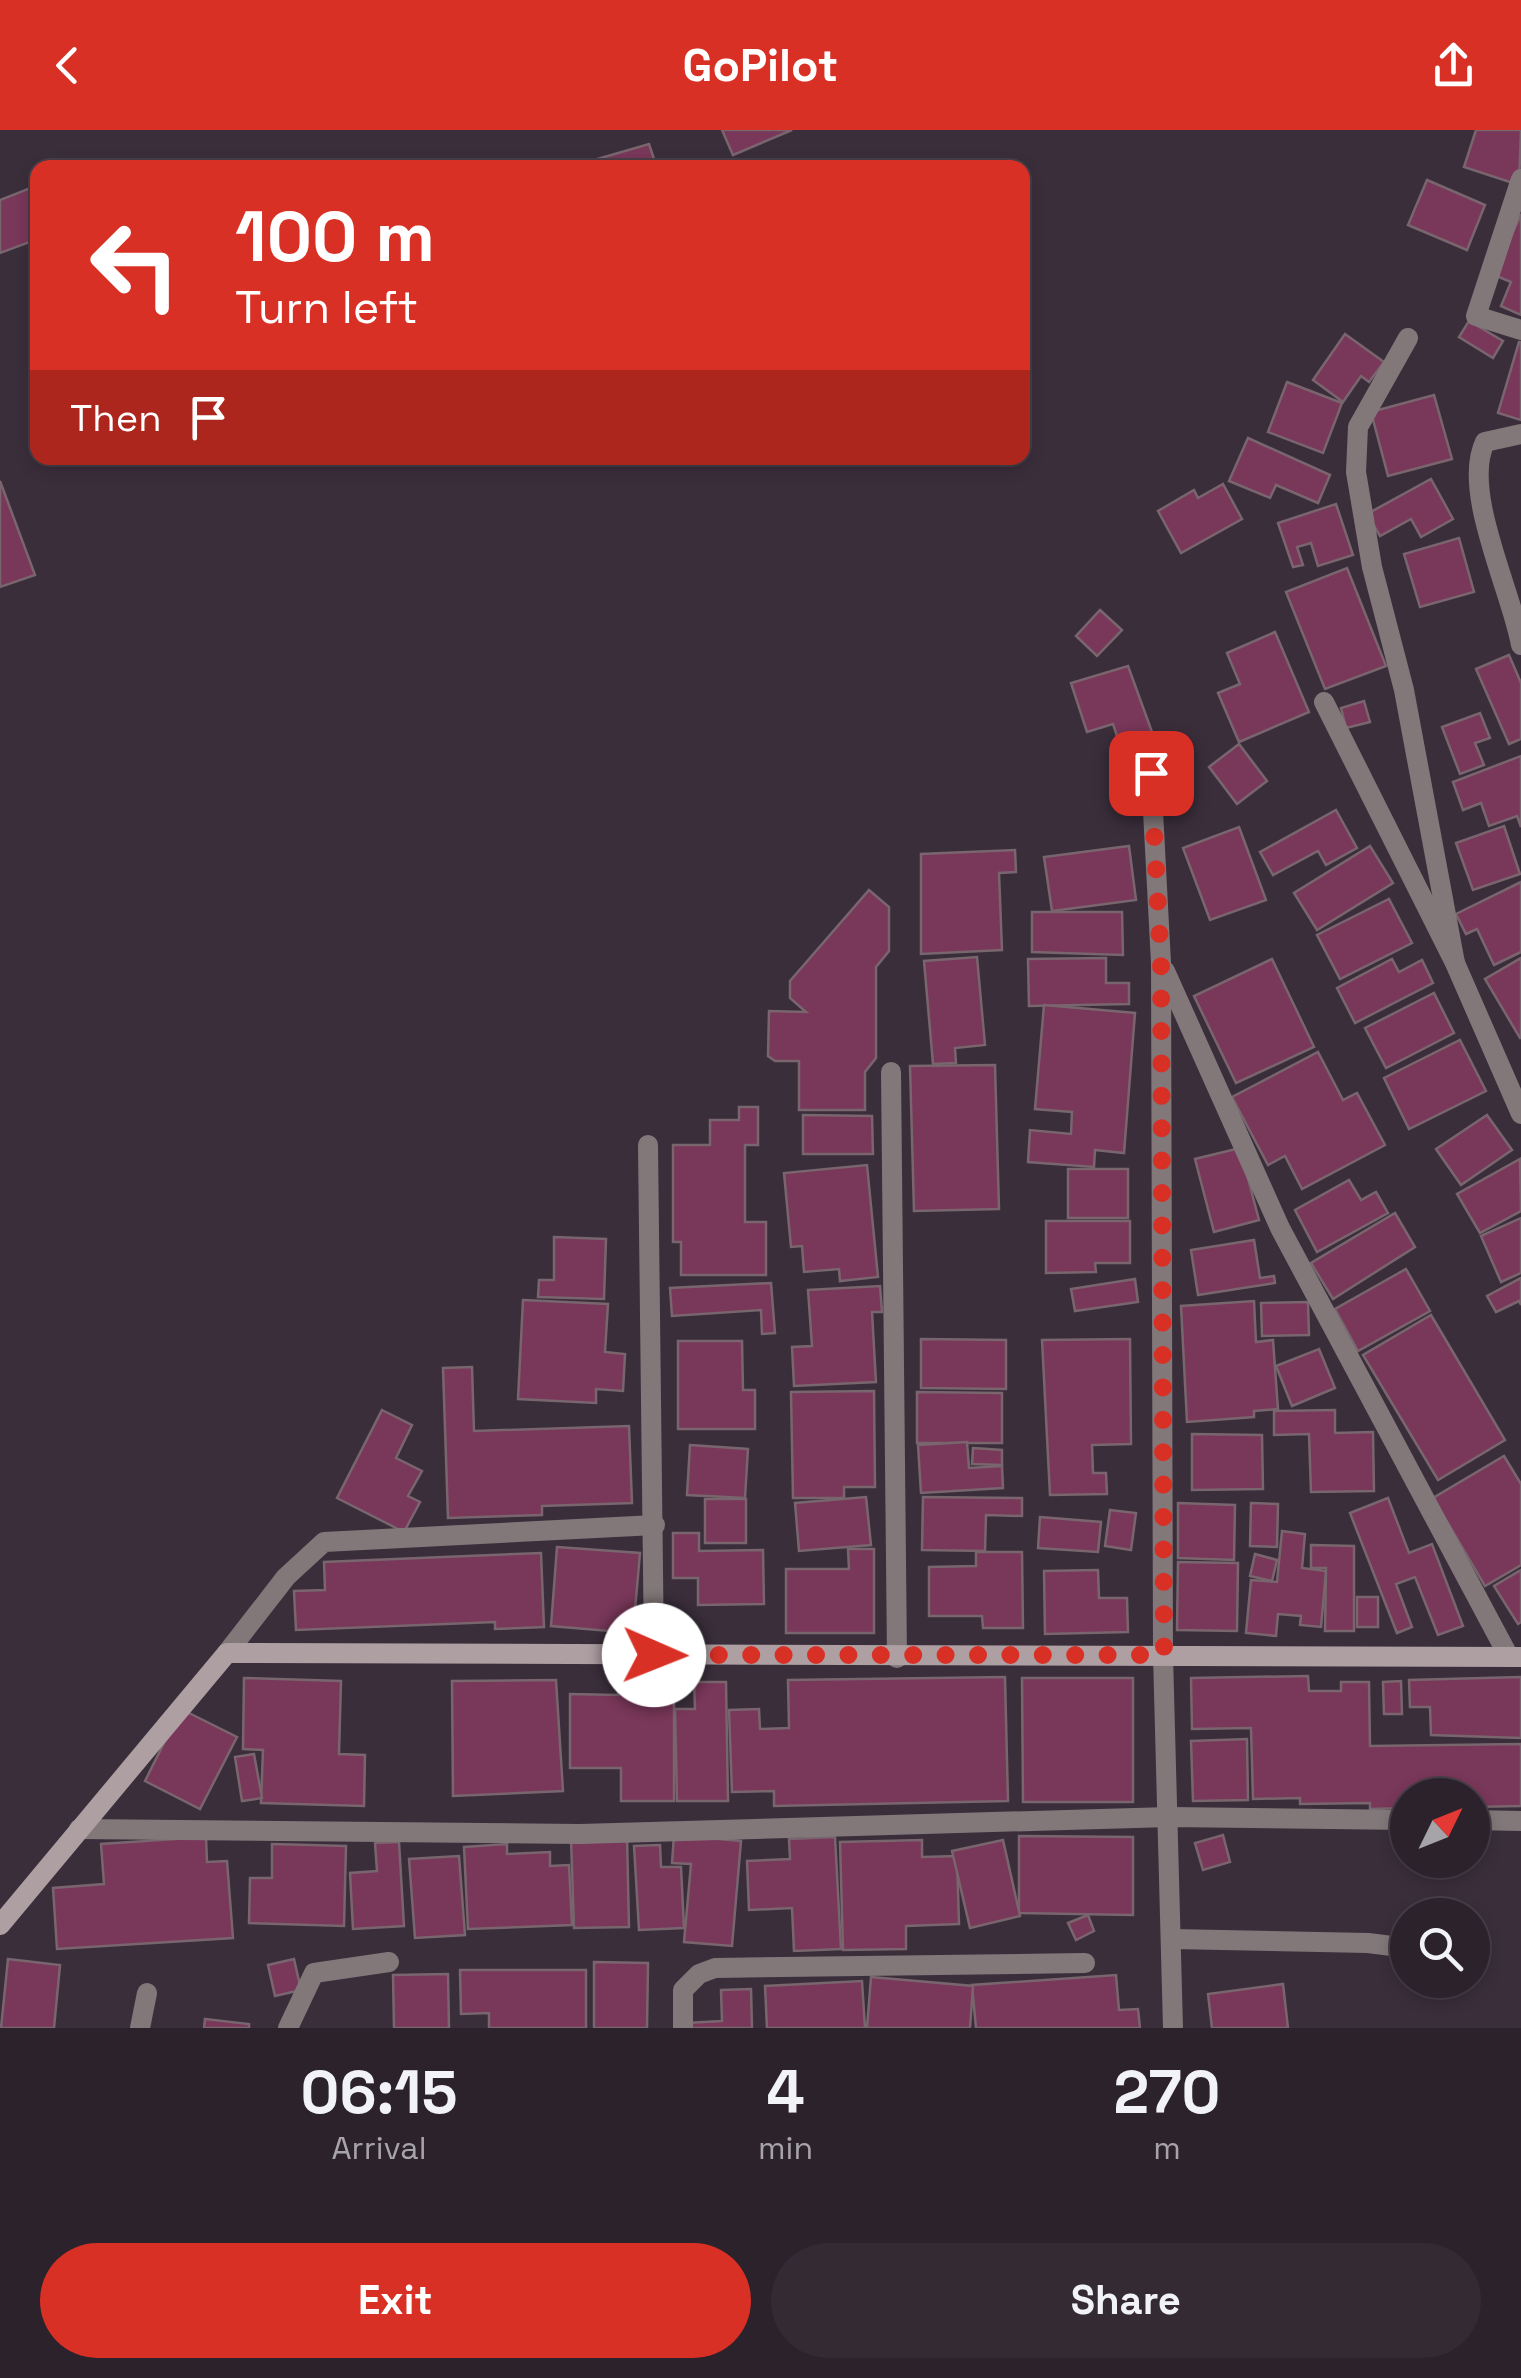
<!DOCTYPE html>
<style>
:root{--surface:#2c222c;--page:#342a34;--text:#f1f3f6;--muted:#a6a4a9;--line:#483f48;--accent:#d93025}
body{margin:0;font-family:"Space Grotesk",sans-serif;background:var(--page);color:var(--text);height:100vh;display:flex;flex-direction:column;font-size:38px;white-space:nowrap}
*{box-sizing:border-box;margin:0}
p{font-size:32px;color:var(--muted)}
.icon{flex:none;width:55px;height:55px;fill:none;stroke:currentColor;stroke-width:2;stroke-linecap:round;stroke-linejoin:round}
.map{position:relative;height:1898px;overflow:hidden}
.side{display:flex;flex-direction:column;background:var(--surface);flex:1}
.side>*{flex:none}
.hud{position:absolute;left:30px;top:30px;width:1000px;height:305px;border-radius:20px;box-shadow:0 5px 15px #0003,0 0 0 2px var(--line);background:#d93025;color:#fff;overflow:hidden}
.needle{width:65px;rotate:47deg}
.buttons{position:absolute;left:1390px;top:1648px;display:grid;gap:20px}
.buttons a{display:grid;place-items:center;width:100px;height:100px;border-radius:50%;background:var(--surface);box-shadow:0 5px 15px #0003,0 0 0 2px var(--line);font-size:50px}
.pin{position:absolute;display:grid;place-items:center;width:85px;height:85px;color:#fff;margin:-42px;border-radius:20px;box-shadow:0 5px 15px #0006}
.me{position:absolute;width:110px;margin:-55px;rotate:91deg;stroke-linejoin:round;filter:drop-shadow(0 0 8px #0008)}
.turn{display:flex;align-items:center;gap:35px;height:210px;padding:0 40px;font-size:45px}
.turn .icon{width:130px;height:130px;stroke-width:2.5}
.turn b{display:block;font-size:70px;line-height:85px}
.then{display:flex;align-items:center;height:95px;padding:0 40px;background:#0003;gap:20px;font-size:38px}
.eta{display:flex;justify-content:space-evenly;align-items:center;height:170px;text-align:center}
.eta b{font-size:60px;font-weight:800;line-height:70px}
.button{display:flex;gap:20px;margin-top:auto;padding:20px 40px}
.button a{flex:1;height:115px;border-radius:60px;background:var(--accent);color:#fff;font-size:40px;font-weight:800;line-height:115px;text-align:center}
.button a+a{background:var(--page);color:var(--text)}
header{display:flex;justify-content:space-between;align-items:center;height:130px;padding:0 40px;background:var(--accent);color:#fff;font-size:45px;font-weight:800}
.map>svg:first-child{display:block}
.building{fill:#793759;stroke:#79656e;stroke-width:2.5}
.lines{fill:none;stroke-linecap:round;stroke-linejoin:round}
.lane{stroke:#82787a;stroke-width:20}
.street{stroke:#82787a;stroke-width:20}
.secondary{stroke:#ae9fa3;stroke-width:20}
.route{stroke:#d93025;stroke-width:18;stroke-dasharray:0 32.4}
</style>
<header><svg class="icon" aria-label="back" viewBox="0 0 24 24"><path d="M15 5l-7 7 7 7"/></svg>GoPilot<svg class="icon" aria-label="share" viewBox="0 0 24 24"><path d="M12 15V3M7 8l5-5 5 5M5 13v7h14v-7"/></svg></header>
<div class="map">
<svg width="1521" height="1898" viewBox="0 0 1521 1898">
<rect width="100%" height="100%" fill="#3a2e3b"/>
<g class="building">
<path d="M 722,0 L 792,0 L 733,25 Z"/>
<path d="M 1476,0 L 1521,0 L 1519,55 L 1464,37 Z"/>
<path d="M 649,14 L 657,38 L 566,38 L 594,30 Z"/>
<path d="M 1427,50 L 1485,75 L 1467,120 L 1408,95 Z"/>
<path d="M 38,55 L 38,109 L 0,123 L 0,70 Z"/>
<path d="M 1521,84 L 1521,185 L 1501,176 L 1511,152 L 1494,145 Z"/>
<path d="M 1469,191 L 1503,211 L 1493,228 L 1459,207 Z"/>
<path d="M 1345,204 L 1384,232 L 1369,252 L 1361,246 L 1343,272 L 1313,250 Z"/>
<path d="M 1519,212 L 1521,212 L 1521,290 L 1498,283 Z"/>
<path d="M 1287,252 L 1342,273 L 1323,323 L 1268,302 Z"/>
<path d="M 1434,265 L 1452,329 L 1388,346 L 1371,282 Z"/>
<path d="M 1248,308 L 1330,345 L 1318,373 L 1276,355 L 1270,368 L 1229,351 Z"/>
<path d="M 1431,349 L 1453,389 L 1421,407 L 1411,389 L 1380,406 L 1367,384 Z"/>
<path d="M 0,351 L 35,445 L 0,457 Z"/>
<path d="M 1223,354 L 1242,389 L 1181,423 L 1158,381 L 1194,360 L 1198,368 Z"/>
<path d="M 1336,374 L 1353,425 L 1318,436 L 1311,413 L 1297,417 L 1303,435 L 1293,437 L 1278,393 Z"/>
<path d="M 1459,408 L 1474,462 L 1420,477 L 1404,424 Z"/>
<path d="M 1347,438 L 1386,536 L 1325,559 L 1286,462 Z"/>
<path d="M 1100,480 L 1122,500 L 1097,526 L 1076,506 Z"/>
<path d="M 1275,502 L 1309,582 L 1239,612 L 1218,563 L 1240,554 L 1227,523 Z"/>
<path d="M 1509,525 L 1521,553 L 1521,609 L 1509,614 L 1476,539 Z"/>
<path d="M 1128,536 L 1152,602 L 1119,612 L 1113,594 L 1087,602 L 1071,553 Z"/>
<path d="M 1364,571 L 1370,592 L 1346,598 L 1341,578 Z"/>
<path d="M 1480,583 L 1490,608 L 1475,613 L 1484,635 L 1460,644 L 1442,597 Z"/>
<path d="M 1239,614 L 1267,651 L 1237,674 L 1209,637 Z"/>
<path d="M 1521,626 L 1521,697 L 1517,686 L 1489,696 L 1481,673 L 1463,680 L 1453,652 Z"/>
<path d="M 1336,680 L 1357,718 L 1326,735 L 1318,721 L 1273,745 L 1260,722 Z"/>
<path d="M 1504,696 L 1520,744 L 1473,760 L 1456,713 Z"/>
<path d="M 1239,697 L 1266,770 L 1210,790 L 1183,718 Z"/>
<path d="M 1129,716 L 1136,770 L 1052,781 L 1044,727 Z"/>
<path d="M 1370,716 L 1393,753 L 1317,800 L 1294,763 Z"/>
<path d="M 1015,720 L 1016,742 L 999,743 L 1002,820 L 921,824 L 921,724 Z"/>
<path d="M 1521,752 L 1521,822 L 1494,835 L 1477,799 L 1466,804 L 1456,784 Z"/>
<path d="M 869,760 L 889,777 L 889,821 L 876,837 L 876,928 L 865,942 L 865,980 L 799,980 L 799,931 L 775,931 L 768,926 L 769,881 L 806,882 L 790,868 L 790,851 Z"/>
<path d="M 1389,769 L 1412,813 L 1340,849 L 1317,805 Z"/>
<path d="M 1032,782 L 1122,782 L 1123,825 L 1032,822 Z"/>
<path d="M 977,827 L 985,915 L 955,918 L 956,933 L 933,934 L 924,831 Z"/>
<path d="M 1106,828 L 1106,853 L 1129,853 L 1129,874 L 1029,876 L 1028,829 Z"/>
<path d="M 1521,828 L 1521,908 L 1520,908 L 1485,849 Z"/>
<path d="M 1272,829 L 1314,917 L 1236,953 L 1194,866 Z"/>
<path d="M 1392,829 L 1399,842 L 1422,830 L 1433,853 L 1355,893 L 1337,858 Z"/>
<path d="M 1434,863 L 1454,903 L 1386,938 L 1365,898 Z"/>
<path d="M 1044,875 L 1135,883 L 1124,1023 L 1095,1020 L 1094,1037 L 1028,1032 L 1030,1000 L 1071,1004 L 1072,982 L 1035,979 Z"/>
<path d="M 1460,910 L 1486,961 L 1409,999 L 1384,948 Z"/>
<path d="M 1318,922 L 1343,970 L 1357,963 L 1385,1015 L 1302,1059 L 1285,1026 L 1268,1035 L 1232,967 Z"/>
<path d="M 995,935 L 999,1079 L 914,1081 L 910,936 Z"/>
<path d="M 739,977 L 758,977 L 758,1015 L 745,1015 L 745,1092 L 766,1092 L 766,1145 L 681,1145 L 681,1112 L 673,1112 L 673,1015 L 710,1015 L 710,990 L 739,990 Z"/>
<path d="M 803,985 L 872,986 L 873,1024 L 803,1024 Z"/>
<path d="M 1487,985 L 1512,1020 L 1461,1055 L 1436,1019 Z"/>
<path d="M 1240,1018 L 1259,1090 L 1214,1102 L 1195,1029 Z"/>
<path d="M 1520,1029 L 1521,1081 L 1480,1103 L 1457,1064 Z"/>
<path d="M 867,1035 L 878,1147 L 840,1151 L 839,1139 L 804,1142 L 802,1116 L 791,1117 L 784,1043 Z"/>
<rect x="1068" y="1039" width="60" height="49"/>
<path d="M 1349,1050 L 1361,1070 L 1376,1062 L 1388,1083 L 1317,1122 L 1295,1080 Z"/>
<path d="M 1395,1083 L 1415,1117 L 1333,1169 L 1311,1133 Z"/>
<path d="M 1521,1088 L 1521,1143 L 1501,1152 L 1481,1106 Z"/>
<path d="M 1046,1091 L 1130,1091 L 1130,1133 L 1095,1133 L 1096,1142 L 1046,1143 Z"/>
<path d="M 554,1107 L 606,1109 L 604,1169 L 538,1167 L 539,1150 L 554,1150 Z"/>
<path d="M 1254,1110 L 1260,1148 L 1274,1146 L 1275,1153 L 1198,1165 L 1191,1120 Z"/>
<path d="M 1406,1139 L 1430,1181 L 1358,1221 L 1335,1179 Z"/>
<path d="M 1521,1148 L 1521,1175 L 1519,1171 L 1496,1182 L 1487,1166 Z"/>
<path d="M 1135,1149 L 1138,1172 L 1075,1181 L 1071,1159 Z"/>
<path d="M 771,1153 L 775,1203 L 762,1204 L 761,1180 L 672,1186 L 670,1158 Z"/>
<path d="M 880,1156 L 882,1182 L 872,1182 L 876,1252 L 794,1256 L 792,1217 L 812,1216 L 808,1160 Z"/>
<path d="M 523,1170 L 608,1174 L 605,1222 L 625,1224 L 623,1261 L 596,1259 L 596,1273 L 518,1269 Z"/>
<path d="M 1254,1171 L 1256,1212 L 1273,1210 L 1278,1279 L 1254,1281 L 1254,1287 L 1187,1292 L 1181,1176 Z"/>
<path d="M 1308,1172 L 1309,1205 L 1262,1206 L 1261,1173 Z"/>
<path d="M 1431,1185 L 1505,1310 L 1438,1350 L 1363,1225 Z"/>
<path d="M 921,1209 L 1006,1210 L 1006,1259 L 921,1258 Z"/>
<path d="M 1130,1209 L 1131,1314 L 1092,1315 L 1093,1343 L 1106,1343 L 1107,1364 L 1050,1365 L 1042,1210 Z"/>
<path d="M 678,1211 L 742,1211 L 743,1260 L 755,1260 L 755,1299 L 678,1299 Z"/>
<path d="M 1319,1219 L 1335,1258 L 1292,1276 L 1276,1236 Z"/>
<path d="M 472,1237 L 474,1301 L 629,1296 L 632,1373 L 542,1376 L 542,1385 L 448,1388 L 443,1238 Z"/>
<path d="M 874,1261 L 875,1357 L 844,1357 L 844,1368 L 793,1368 L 791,1262 Z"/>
<path d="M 917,1262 L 1002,1263 L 1002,1313 L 917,1313 Z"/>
<path d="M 382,1280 L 412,1295 L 396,1328 L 422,1341 L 408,1366 L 420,1372 L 404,1402 L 337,1368 Z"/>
<path d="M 1335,1280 L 1335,1303 L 1373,1302 L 1374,1361 L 1311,1362 L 1309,1304 L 1274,1305 L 1274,1281 Z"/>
<path d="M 1192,1304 L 1262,1305 L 1263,1359 L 1192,1360 Z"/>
<path d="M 967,1312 L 969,1338 L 1002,1336 L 1003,1358 L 921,1363 L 918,1315 Z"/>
<path d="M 690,1315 L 748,1319 L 745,1368 L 687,1365 Z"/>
<path d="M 973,1318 L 1002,1320 L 1002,1335 L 972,1334 Z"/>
<path d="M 1504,1326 L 1521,1354 L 1521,1435 L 1485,1456 L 1433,1368 Z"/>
<path d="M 866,1367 L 871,1415 L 799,1421 L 795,1373 Z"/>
<path d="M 923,1367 L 1022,1368 L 1022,1386 L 986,1385 L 985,1421 L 922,1420 Z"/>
<path d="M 1388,1368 L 1409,1423 L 1432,1414 L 1463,1496 L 1438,1505 L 1415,1447 L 1396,1454 L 1412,1497 L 1397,1503 L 1350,1383 Z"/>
<rect x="705" y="1369" width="41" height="44"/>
<path d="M 1178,1373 L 1235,1375 L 1234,1430 L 1178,1428 Z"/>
<path d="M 1251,1373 L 1278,1374 L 1277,1417 L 1250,1416 Z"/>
<path d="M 1110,1380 L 1136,1383 L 1131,1420 L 1105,1416 Z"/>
<path d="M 1040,1387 L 1101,1392 L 1098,1422 L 1038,1418 Z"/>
<path d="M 1282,1401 L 1305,1404 L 1302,1438 L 1326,1441 L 1321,1497 L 1300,1495 L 1301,1486 L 1278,1484 L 1276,1506 L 1246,1503 L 1251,1450 L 1277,1452 Z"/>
<path d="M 673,1403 L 699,1403 L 699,1421 L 763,1420 L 764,1474 L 698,1475 L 698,1448 L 673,1448 Z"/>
<path d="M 1311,1415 L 1354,1416 L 1354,1501 L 1325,1501 L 1326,1438 L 1311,1438 Z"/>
<path d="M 557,1417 L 640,1423 L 633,1503 L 551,1496 Z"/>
<path d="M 848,1419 L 874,1419 L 874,1503 L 786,1503 L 786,1439 L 849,1439 Z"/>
<path d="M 976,1422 L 1022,1422 L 1023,1498 L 983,1498 L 982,1486 L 929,1486 L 929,1437 L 976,1436 Z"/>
<path d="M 541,1423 L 544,1497 L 495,1499 L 495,1492 L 296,1500 L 294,1461 L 325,1460 L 324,1432 Z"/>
<path d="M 1255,1424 L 1277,1430 L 1272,1451 L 1250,1446 Z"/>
<path d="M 1178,1432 L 1238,1433 L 1237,1501 L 1177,1500 Z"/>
<path d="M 1098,1440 L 1099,1468 L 1127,1468 L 1128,1502 L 1045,1504 L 1044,1441 Z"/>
<path d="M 1521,1440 L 1521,1492 L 1518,1494 L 1494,1456 Z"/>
<rect x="1357" y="1467" width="21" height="30"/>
<path d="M 618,1546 L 674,1546 L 674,1671 L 621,1671 L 621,1638 L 570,1638 L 570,1564 L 618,1565 Z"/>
<path d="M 1308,1546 L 1309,1561 L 1341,1561 L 1341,1552 L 1369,1552 L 1370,1616 L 1521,1614 L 1521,1676 L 1472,1677 L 1472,1665 L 1408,1665 L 1408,1678 L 1370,1679 L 1370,1673 L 1300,1674 L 1300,1668 L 1253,1669 L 1251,1598 L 1192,1599 L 1191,1548 Z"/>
<path d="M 1005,1547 L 1008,1671 L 774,1676 L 774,1661 L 732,1662 L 729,1580 L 759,1579 L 760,1599 L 789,1598 L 788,1550 Z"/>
<path d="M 1521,1547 L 1521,1608 L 1431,1605 L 1430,1577 L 1410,1577 L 1409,1550 Z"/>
<path d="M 244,1548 L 341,1551 L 339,1624 L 365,1625 L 364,1676 L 261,1673 L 263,1620 L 243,1619 Z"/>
<path d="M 1022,1548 L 1133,1548 L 1133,1672 L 1023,1672 Z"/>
<path d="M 556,1550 L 563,1661 L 453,1666 L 452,1551 Z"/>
<path d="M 1401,1551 L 1402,1584 L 1384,1584 L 1383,1552 Z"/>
<path d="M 694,1552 L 726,1552 L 728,1671 L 677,1671 L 675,1579 L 695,1579 Z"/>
<path d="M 181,1579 L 237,1607 L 200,1679 L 145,1651 Z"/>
<path d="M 1247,1609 L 1248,1670 L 1193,1671 L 1191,1611 Z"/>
<path d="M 254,1624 L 262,1668 L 242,1671 L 235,1627 Z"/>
<path d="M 674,1705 L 741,1711 L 732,1816 L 684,1812 L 691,1734 L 672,1733 Z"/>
<path d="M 1223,1705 L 1230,1732 L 1203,1740 L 1195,1713 Z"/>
<path d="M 627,1706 L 629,1797 L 574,1798 L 571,1708 Z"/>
<path d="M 1019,1706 L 1133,1707 L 1133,1785 L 1019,1783 Z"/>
<path d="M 206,1707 L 207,1732 L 227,1731 L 233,1808 L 57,1819 L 53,1758 L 104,1754 L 101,1714 Z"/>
<path d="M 835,1707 L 841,1819 L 794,1821 L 792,1778 L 749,1780 L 747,1731 L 790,1729 L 789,1709 Z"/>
<path d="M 922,1710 L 922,1727 L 957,1726 L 959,1794 L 906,1796 L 906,1819 L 843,1820 L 840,1712 Z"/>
<path d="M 1003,1710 L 1020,1786 L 970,1798 L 952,1721 Z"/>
<path d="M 399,1712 L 404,1796 L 353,1799 L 350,1743 L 377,1741 L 375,1713 Z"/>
<path d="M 272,1714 L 346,1716 L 344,1796 L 249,1793 L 250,1748 L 272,1748 Z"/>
<path d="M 507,1714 L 507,1724 L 550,1722 L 550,1736 L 569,1735 L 572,1795 L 468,1799 L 464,1717 Z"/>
<path d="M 660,1715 L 661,1737 L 681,1737 L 684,1798 L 639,1800 L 634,1716 Z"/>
<path d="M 459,1726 L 465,1805 L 415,1808 L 409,1729 Z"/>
<path d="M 1088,1785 L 1094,1801 L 1076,1810 L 1068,1793 Z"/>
<path d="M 8,1829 L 60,1835 L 54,1898 L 1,1898 Z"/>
<path d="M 294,1829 L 301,1860 L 275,1866 L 268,1835 Z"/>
<path d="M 594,1832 L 648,1833 L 647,1898 L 594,1898 Z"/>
<path d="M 460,1840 L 586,1840 L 586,1898 L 489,1898 L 489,1883 L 461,1884 Z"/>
<path d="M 448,1844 L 449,1898 L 394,1898 L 393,1845 Z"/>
<path d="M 1116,1845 L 1119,1880 L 1138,1879 L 1140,1898 L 976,1898 L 972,1855 Z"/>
<path d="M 871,1847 L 973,1856 L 970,1898 L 867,1898 Z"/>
<path d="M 862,1851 L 865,1898 L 767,1898 L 765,1856 Z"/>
<path d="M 1283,1854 L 1288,1898 L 1212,1898 L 1208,1864 Z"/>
<path d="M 751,1859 L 752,1898 L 686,1898 L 686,1893 L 722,1891 L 721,1860 Z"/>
<path d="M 205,1889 L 249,1894 L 249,1898 L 204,1898 Z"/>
</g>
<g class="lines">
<g class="lane">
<path d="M 1172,1809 L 1368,1813 L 1408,1818"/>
<path d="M 140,1898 L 147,1863"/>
</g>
<g class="street">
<path d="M 1521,49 L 1476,186 L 1521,200"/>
<path d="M 1408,208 L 1358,297 L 1356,342 L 1372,437 L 1404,560 L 1455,833"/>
<path d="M 1521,304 L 1485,312 C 1461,361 1512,462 1521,515"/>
<path d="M 1324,572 L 1455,833 L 1521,984"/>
<path d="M 1151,643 L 1161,833 L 1163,1525 L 1173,1898"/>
<path d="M 1165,841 L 1280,1098 L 1509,1527"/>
<path d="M 891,942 L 897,1528"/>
<path d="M 648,1015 L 654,1525"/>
<path d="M 227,1523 L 286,1447 L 324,1412 L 655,1395"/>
<path d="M 1472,1690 L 1521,1691"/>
<path d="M 79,1699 L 580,1704 L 1169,1687 L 1408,1690"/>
<path d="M 288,1898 L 314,1843 L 389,1832"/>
<path d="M 683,1898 L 683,1860 L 699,1844 L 715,1838 L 1085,1833"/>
</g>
<path class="secondary" d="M 0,1795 L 227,1523 L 1521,1527"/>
</g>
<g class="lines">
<path class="route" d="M 654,1525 L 1164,1525 L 1161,833 L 1151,643"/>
</g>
</svg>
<div class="buttons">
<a><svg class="needle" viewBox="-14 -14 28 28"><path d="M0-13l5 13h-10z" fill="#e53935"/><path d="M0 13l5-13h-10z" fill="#a6a4a9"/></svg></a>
<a><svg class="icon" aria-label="search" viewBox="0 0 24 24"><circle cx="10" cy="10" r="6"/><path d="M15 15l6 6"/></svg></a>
</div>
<div class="pin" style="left:1151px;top:643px;background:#d93025"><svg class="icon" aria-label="arrive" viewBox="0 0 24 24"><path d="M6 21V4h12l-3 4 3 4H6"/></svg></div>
<svg class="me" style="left:654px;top:1525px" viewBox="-20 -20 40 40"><circle r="19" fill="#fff"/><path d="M0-13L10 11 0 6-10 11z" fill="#d93025"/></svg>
<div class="hud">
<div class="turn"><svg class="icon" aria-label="left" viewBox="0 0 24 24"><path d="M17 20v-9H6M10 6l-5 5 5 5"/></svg><div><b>100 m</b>Turn left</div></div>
<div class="then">Then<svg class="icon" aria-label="arrive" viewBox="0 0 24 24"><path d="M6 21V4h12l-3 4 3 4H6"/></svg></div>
</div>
</div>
<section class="side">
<div class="eta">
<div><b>06:15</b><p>Arrival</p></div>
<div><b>4</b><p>min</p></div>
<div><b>270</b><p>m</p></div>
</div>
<div class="button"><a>Exit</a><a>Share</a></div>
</section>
